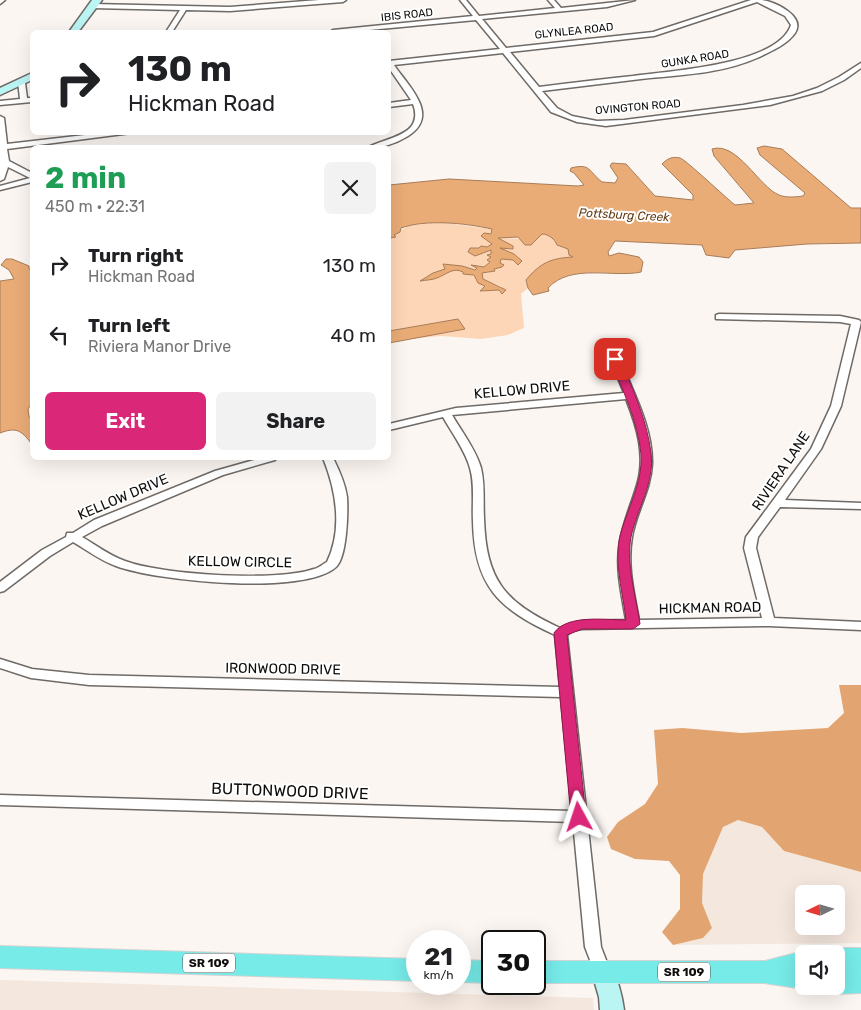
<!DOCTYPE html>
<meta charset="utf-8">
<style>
:root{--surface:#fff;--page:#f2f2f2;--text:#202124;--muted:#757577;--accent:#db2777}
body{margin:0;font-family:Rubik,sans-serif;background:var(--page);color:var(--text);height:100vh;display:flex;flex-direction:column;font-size:19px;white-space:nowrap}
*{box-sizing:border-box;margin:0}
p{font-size:16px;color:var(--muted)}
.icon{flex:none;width:28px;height:28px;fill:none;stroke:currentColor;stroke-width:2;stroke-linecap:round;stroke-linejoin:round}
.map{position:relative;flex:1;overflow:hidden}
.panel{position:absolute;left:30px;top:145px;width:361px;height:315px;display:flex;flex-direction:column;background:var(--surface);border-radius:8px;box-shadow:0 5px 20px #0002}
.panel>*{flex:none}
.hud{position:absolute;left:30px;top:30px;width:361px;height:105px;border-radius:8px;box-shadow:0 5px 20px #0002;background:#fff;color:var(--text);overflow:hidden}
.needle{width:32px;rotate:265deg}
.buttons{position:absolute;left:795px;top:885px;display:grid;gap:10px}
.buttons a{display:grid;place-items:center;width:50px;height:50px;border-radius:8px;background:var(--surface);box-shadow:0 5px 20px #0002;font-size:25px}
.speed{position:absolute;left:406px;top:930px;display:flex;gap:10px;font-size:25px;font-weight:700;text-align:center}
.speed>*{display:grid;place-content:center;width:65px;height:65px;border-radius:50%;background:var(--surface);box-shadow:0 5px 20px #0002;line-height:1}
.speed small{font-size:12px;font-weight:400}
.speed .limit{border:2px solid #111;border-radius:8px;background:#fff;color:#111}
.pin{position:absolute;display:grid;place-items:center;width:42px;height:42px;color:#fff;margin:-21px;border-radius:10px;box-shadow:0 2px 8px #0006}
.me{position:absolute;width:55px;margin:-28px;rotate:355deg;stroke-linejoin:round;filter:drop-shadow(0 0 4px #0008)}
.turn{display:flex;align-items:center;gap:18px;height:105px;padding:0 15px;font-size:22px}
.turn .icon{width:65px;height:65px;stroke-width:2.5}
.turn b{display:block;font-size:35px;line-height:42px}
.round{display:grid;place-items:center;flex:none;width:52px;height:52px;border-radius:8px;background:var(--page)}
.headline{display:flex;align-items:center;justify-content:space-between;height:85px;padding:0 15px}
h1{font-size:30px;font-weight:700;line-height:38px;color:#1e9e55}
.primary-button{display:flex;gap:10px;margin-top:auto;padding:10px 15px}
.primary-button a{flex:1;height:58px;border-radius:8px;background:var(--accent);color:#fff;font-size:20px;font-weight:700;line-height:58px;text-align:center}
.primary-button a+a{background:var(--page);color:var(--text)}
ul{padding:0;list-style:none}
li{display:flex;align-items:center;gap:15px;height:70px;padding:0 15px}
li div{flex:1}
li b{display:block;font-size:19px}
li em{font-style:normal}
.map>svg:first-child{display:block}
.built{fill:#f4e7de;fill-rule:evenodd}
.green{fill:#fdd6b7}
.forest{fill:#e2a470}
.water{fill:#eaac77;stroke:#a87c57}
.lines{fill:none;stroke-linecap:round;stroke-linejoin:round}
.street-casing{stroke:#6f6a66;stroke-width:3}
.secondary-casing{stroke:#6f6a66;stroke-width:3}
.primary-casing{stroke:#d4d3d3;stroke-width:2}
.street{fill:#fff;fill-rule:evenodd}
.secondary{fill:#baf5f3;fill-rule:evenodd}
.primary{fill:#76ebe8;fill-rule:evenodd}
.route{fill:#db2777;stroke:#8e194d}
.labels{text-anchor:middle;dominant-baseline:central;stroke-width:4;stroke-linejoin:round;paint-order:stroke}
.far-street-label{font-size:11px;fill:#0f0d0b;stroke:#fff}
.far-water-label{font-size:12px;font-style:italic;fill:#623a12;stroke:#fff}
.shield{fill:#fff;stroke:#575654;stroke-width:1}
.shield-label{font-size:12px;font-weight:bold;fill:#0f0d0b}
.street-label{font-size:14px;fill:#0f0d0b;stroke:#fff}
.near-street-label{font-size:16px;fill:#0f0d0b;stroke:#fff}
</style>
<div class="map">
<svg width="861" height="1010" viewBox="0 0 861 1010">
<rect width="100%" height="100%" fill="#fbf6f1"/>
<g class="built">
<path d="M 738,820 L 762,827 L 784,851 L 861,872 L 861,943 L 673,945 L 703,938 L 712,928 L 702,903 L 703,874 L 723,827 ZM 804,894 L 836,894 L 836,926 L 804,926 Z"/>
<path d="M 0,980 L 593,998 L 594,1010 L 0,1010 Z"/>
</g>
<path class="green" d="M 438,222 L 492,229 L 488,239 L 493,244 L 488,247 L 471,248 L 472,253 L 491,250 L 491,254 L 487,254 L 491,258 C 484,277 460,266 443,264 L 445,269 L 425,277 L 427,278 C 439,278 448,269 459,270 L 464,274 L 470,273 L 485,286 L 486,288 L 480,289 L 483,291 L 499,290 L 500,293 L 502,287 L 483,279 L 481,272 L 488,273 L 499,266 L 502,267 L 500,263 L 501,259 L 520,260 L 514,254 L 499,248 L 512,249 L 497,238 L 500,238 L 535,239 L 542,234 C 548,234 555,239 557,245 L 568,249 L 573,258 L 526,280 L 528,288 L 521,294 L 524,328 L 508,335 L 481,339 L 442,336 L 406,339 L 455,331 L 458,319 L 389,331 L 389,238 L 408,226 Z"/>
<path class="forest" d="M 839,685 L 861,685 L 861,872 L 784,851 L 762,827 L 738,820 L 723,827 L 703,874 L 702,903 L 712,928 L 703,938 L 673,945 L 662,932 L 680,909 L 680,875 L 669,861 L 635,859 L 611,849 L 607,837 L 618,822 L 645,804 L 658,784 L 654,730 L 682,728 L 741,733 L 828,728 L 844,713 Z"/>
<g class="water">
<path d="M 764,146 L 782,149 L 851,208 L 861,208 L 861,243 L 807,244 L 735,250 L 729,258 L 706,255 L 702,245 L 615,241 L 608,252 L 609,256 L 619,253 L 639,257 L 643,262 L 641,272 C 613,278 571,263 548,288 L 549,291 L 533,295 L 528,288 L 526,280 C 540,263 551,258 573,257 L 569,255 L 568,249 L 557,245 C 555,239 548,234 542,234 L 531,245 L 525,245 L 518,237 L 498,238 L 513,246 L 513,249 L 500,248 L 514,254 L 522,261 L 518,265 L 513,260 L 501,259 L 500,263 L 504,265 L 502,267 L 494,269 L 495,271 L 482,273 L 483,279 L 506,290 L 502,294 L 499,290 L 480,291 L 485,286 L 478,283 L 474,275 L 463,274 L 463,272 C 453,267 447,274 437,278 C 433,280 425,280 420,281 L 433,273 L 445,269 L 443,264 L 462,266 L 475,270 L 477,268 L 471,265 L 484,267 L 490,262 L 487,260 L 491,257 L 487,255 L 491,254 L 491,250 L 475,256 L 468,252 L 470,248 L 479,248 L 481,246 L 487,247 L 492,244 L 481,236 L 484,233 L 491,234 L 492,229 C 465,223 426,219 401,228 L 400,232 L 394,235 L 396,237 L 389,238 L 389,185 L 449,179 L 578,186 L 584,185 L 574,173 L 570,171 L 571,168 C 591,163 588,171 602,182 L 615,183 L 618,178 L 610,166 L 612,163 L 626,164 L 655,196 L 693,200 L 693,195 L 662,164 C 667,159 672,156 680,158 C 685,159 726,198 735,205 L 754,203 L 714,156 L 712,149 C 737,141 759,187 779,195 C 786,198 796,197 803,196 L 805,193 L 760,155 L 757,148 Z"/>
<path d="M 6,259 L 12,259 L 29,266 L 29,269 L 32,271 L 32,403 L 28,409 L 29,417 L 32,419 L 32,443 L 31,443 C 21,430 16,427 0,433 L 0,281 L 14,279 L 9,270 L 1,265 Z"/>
<path d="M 458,319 L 465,329 L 389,343 L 389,331 Z"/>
</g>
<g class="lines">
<g class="street-casing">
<g id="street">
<path d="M 0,0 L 5,0 L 0,4 Z"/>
<path d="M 319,0 L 346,0 L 343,2 L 230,11 L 186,10 L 172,32 L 166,32 L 180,10 L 92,8 L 89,6 L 92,4 L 230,7 Z"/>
<path d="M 460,0 L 466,0 L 479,16 L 555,8 L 548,0 L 554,0 L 561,8 L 635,0 L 607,7 L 482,19 L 506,48 L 653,32 L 751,0 C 754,0 759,0 762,0 C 775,2 806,16 795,33 C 787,45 769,52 757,58 C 721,74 679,75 641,79 C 608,83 575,87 542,91 L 557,108 L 572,116 L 597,121 L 624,120 L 743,105 L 793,96 L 817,88 L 839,77 L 861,63 L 861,68 L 844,80 L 822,91 L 770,105 L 606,126 L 577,122 L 551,112 L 503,53 L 394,65 C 408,86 441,115 408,136 C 395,144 382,148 367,148 C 386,137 425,136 413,104 L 389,107 L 389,103 L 411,100 L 389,68 L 389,61 L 500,49 L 476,20 L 348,32 L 330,32 L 333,30 L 473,16 ZM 757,2 L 785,16 L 791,25 C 778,65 669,71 633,76 C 602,79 570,83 539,87 L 510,52 L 654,36 Z"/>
<path d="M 18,81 L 25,83 L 27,98 L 32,98 L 32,102 L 0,105 L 0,101 L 20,99 Z"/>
<path d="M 0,116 L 4,118 L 7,144 L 111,132 L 139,132 L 7,149 L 9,161 L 32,173 L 32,182 L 0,190 L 0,186 L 30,178 L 8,167 L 4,179 L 0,181 Z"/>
<path d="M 719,314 L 840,316 L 859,320 L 861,322 L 841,406 L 821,449 L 785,500 L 861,503 L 861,509 L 780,507 L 758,537 L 756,548 L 774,618 L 861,622 L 861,630 L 769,626 L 582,629 L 572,631 L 567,635 L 601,947 L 611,973 L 609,978 L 603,980 L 597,978 L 585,947 L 573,822 L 0,805 L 0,795 L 572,811 L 561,697 L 89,685 L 31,678 L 0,668 L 0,659 L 32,669 L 89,675 L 560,687 L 555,635 C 498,609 474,585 473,521 C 472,504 475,484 470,468 C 465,450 452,433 443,417 L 389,430 L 389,424 L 456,408 L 624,393 L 610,359 L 615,356 L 620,359 C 633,392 653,428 652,464 C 651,490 636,512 632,537 C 627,565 634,593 639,620 L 762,618 L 744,548 L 746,537 L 811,449 L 831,406 L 851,324 L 840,322 L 716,319 L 716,315 ZM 626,399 C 637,427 646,456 637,485 C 631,506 621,526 619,548 C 616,572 622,596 626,620 L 582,621 L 560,628 C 504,602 486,580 484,518 C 483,502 485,484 481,468 C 476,450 462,432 452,415 Z"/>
<path d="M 261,458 L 276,458 L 275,460 L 223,475 L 102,526 L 82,537 C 96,545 110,556 125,561 C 162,575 278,582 314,569 C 319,568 323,564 327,562 C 343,529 336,490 323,458 L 333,458 C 339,470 345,483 347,497 C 348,512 347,557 336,567 C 304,596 156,581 116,566 C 101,561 87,550 73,542 L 50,556 L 4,591 L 0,592 L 0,582 L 42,550 L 66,537 L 67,533 L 73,533 L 94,520 L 215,471 Z"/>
</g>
</g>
<g class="secondary-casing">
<g id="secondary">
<path d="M 92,0 L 102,0 L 78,32 L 69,32 Z"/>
<path d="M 32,73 L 32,80 L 0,95 L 0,88 Z"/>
<path d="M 603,963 L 611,966 C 618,980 622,995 624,1010 L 600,1010 L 599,997 L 592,973 L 595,966 Z"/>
</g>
</g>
<g class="primary-casing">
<g id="primary">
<path d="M 0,946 L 418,959 L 418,981 L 0,968 Z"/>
<path d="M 836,948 L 861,948 L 861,993 L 836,994 L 827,990 L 825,986 L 836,986 L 836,970 L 843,970 L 836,970 L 836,954 L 825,954 Z"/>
<path d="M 804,951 L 812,954 L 804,954 L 804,986 L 813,986 L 804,989 L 764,983 L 535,983 L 535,961 L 765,961 Z"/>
<path d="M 460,960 L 492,961 L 492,983 L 460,982 Z"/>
</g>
</g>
<use href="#street" class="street"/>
<use href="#secondary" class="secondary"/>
<use href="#primary" class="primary"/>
</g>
<path class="route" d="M 611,357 L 620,359 C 633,390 647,420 651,453 C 655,482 637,509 631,537 C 626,565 636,597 640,624 L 633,629 L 582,629 L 567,635 L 586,817 L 584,821 L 574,821 L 571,817 L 554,633 C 567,614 606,620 626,620 C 623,594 614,562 620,536 C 627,509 643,483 641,454 C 638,421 622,389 610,359 Z"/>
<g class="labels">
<g class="far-street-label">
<text transform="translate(407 15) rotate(-6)">IBIS ROAD</text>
<text transform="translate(574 31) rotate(-6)">GLYNLEA ROAD</text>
<text transform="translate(695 59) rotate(-9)">GUNKA ROAD</text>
<text transform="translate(638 107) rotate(-5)">OVINGTON ROAD</text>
</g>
<g class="far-water-label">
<text transform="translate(624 215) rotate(3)">Pottsburg Creek</text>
</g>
<g class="shield">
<rect x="183" y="953.5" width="52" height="19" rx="4"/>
<rect x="658" y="962.5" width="52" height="19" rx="4"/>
</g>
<g class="shield-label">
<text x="209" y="963">SR 109</text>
<text x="684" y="972">SR 109</text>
</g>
<g class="street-label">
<text transform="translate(522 390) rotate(-5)">KELLOW DRIVE</text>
<text transform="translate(781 471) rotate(-56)">RIVIERA LANE</text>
<text transform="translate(123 497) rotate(-23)">KELLOW DRIVE</text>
<text transform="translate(240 562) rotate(1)">KELLOW CIRCLE</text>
<text transform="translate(710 608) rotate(-1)">HICKMAN ROAD</text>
<text transform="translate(283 669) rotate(1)">IRONWOOD DRIVE</text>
</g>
<g class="near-street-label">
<text transform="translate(290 791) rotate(2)">BUTTONWOOD DRIVE</text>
</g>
</g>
</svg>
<div class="buttons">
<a><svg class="needle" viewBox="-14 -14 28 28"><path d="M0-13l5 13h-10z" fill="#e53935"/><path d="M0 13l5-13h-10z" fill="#757577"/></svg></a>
<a><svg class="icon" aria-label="sound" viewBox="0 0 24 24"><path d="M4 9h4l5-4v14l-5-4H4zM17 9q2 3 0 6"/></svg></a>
</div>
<div class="speed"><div>21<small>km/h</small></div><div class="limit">30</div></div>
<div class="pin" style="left:615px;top:359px;background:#d93025"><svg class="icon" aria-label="arrive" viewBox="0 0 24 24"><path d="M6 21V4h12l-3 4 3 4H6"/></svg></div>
<svg class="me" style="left:579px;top:817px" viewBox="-20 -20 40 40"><path d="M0-17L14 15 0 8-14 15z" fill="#db2777" stroke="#fff" stroke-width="4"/></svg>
<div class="hud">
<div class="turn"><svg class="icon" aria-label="right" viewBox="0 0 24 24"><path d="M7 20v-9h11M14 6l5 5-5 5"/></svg><div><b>130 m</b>Hickman Road</div></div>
</div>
<section class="panel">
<div class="headline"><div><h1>2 min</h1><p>450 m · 22:31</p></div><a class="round"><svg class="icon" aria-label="close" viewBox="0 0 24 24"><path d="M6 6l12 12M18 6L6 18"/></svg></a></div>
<ul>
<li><svg class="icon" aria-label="right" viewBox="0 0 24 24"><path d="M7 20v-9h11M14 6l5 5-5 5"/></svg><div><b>Turn right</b><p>Hickman Road</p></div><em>130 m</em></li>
<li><svg class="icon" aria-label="left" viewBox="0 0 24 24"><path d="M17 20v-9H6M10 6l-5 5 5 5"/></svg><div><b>Turn left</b><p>Riviera Manor Drive</p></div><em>40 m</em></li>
</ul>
<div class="primary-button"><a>Exit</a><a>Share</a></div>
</section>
</div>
